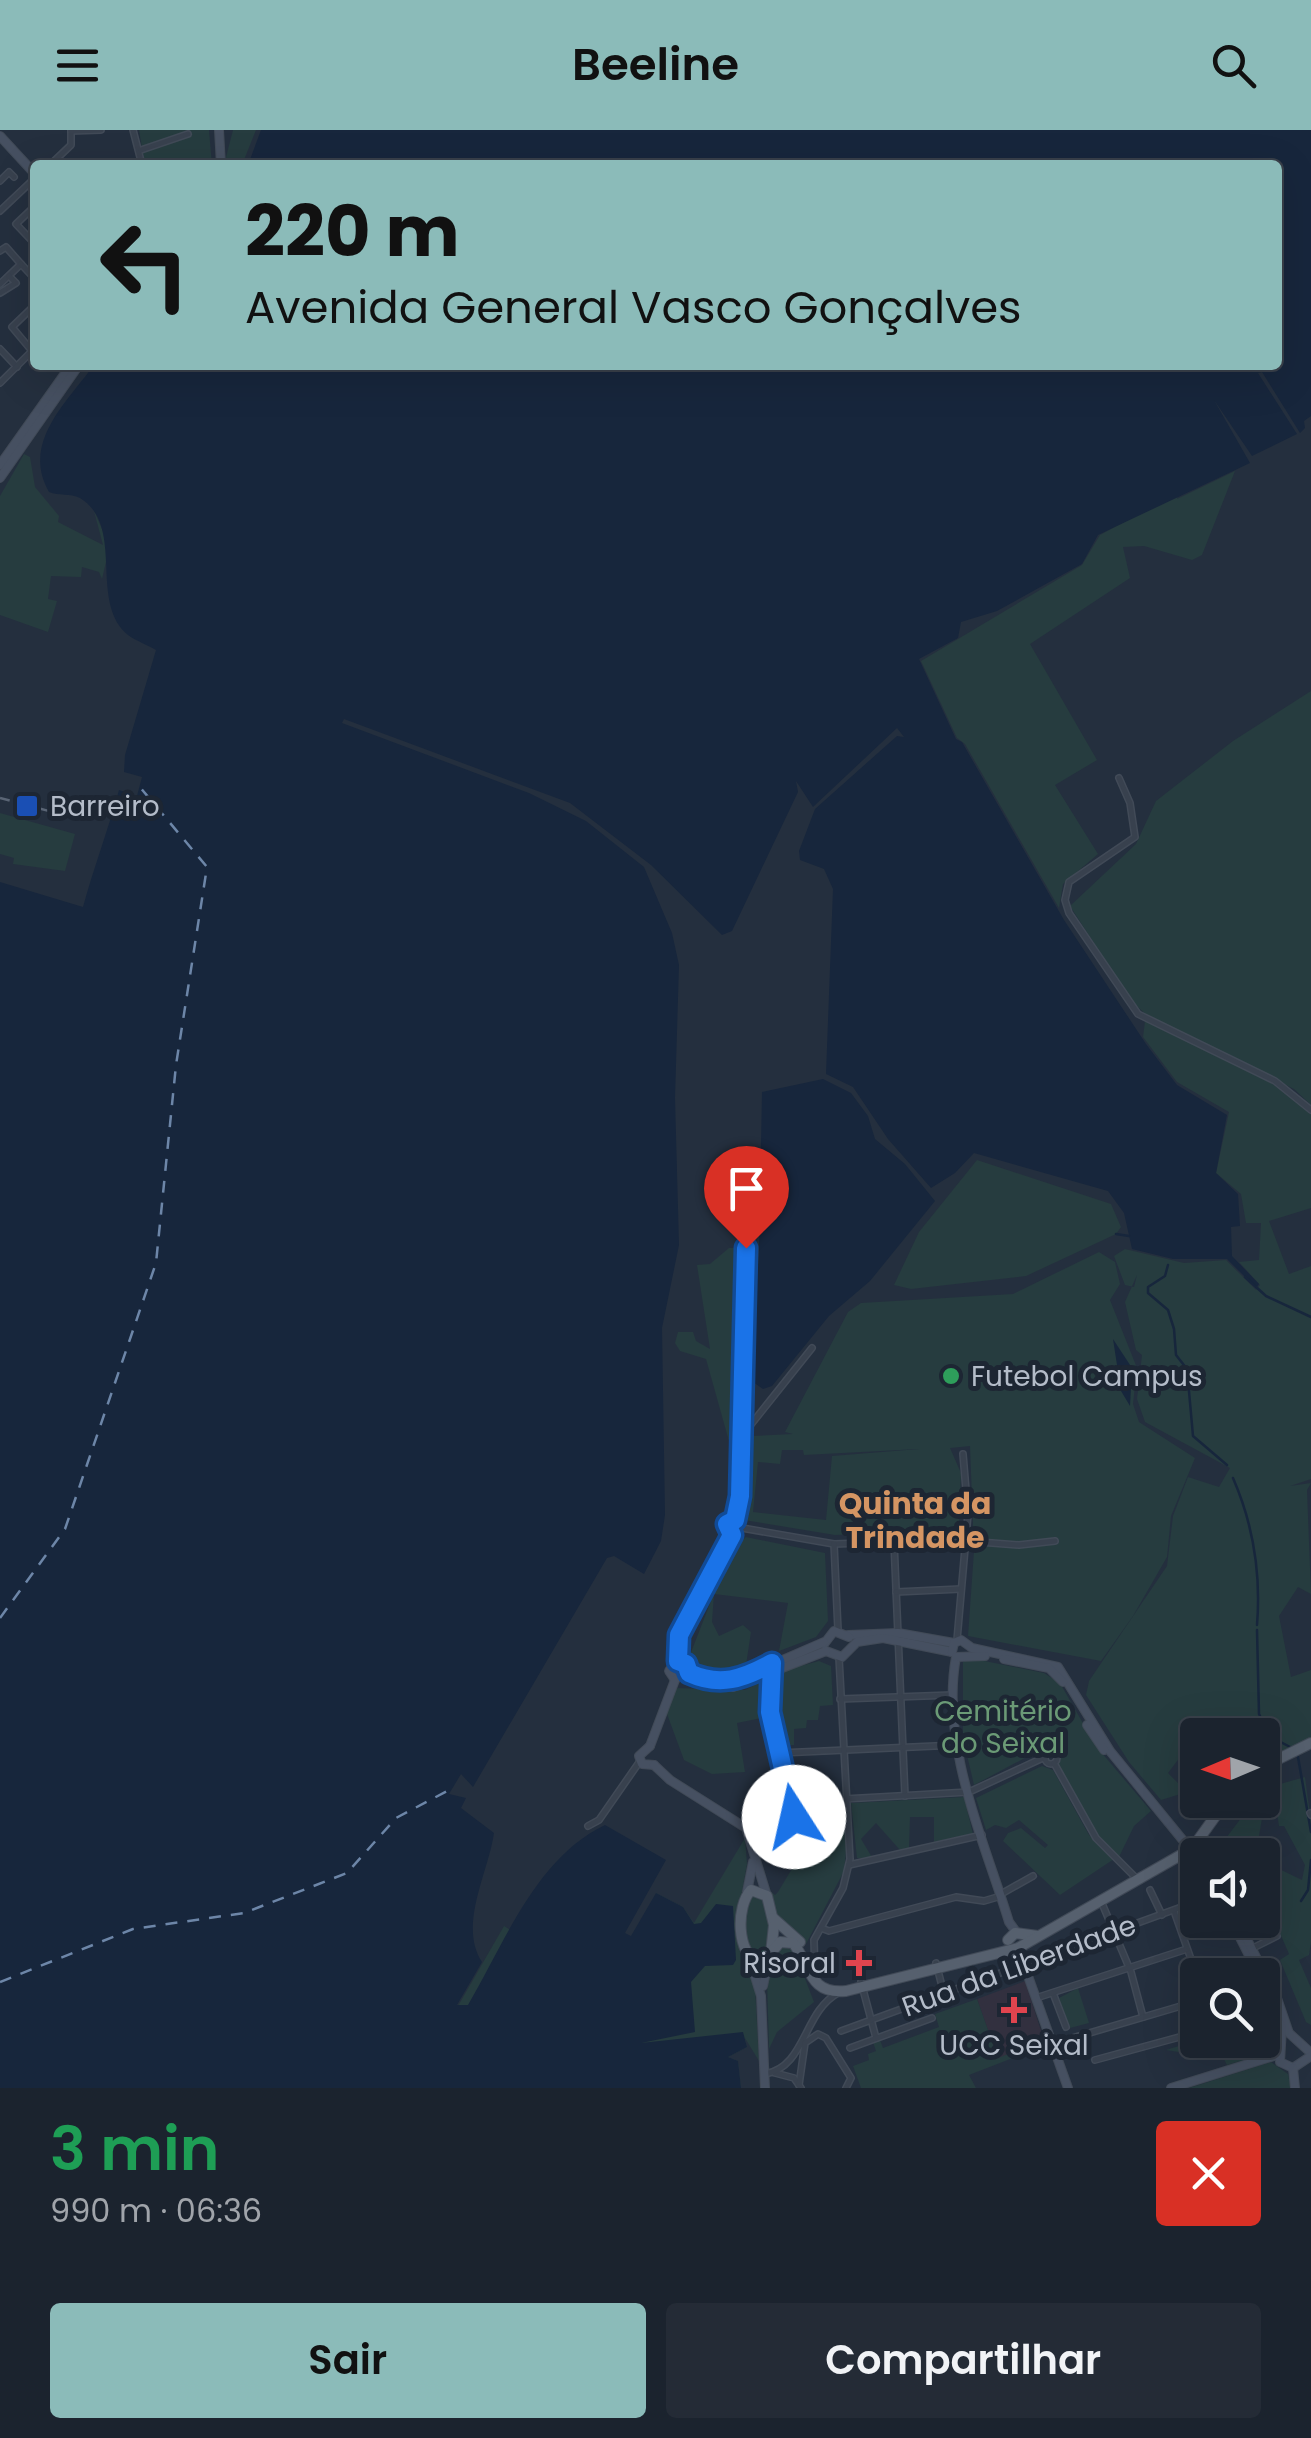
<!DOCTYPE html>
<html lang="pt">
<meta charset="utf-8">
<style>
:root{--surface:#1b232e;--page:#242b36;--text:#f1f3f6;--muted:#a0a4aa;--line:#39404a;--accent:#8bbbb9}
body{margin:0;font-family:Poppins,sans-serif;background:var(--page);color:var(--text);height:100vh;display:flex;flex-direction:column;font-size:38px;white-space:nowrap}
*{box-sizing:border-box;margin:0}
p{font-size:32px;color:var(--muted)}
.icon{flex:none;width:55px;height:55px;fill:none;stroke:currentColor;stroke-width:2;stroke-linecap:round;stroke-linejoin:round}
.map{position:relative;height:1958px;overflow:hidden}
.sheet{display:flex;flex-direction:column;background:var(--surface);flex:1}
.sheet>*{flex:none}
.guide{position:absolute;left:30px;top:30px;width:1252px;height:210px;border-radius:10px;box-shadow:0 10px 40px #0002,0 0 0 2px var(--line);background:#8bbbb9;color:#111;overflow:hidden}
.needle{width:65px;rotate:268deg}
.fabs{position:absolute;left:1180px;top:1588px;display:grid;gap:20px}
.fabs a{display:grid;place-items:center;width:100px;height:100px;border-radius:10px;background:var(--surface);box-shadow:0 10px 40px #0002,0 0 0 2px var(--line);font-size:50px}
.pin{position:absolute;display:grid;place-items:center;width:85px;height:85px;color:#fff;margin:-102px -42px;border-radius:50% 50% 50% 0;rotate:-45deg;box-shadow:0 0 10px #0007}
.pin .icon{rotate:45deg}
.me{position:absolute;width:110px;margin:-55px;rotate:350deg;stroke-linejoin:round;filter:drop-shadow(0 0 8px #0008)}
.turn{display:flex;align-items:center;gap:35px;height:210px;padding:0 50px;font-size:45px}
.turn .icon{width:130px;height:130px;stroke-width:2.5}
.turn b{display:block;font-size:70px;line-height:85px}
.round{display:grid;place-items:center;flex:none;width:105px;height:105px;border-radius:10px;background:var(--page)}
.headline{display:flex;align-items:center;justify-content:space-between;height:170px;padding:0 50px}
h1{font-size:60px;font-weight:600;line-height:75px;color:#1e9e55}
.action{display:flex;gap:20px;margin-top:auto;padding:20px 50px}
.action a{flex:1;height:115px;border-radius:10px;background:var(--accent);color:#111;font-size:40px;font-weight:600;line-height:115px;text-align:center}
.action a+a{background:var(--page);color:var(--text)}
header{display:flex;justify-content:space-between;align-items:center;height:130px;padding:0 50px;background:var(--accent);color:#111;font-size:45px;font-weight:600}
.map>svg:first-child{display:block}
.medical{fill:#32303f}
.green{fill:#263c3f;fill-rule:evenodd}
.water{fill:#17263c}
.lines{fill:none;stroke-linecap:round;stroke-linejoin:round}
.stream{stroke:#17263c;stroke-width:2.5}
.ferry{stroke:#6d86a8;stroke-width:2.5;stroke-dasharray:12 10;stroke-linecap:butt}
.street-casing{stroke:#414a57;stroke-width:8}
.secondary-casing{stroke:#414a57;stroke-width:10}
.primary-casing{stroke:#414a57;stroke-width:12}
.street{stroke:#38414e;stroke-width:5}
.secondary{stroke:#465061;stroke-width:8}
.primary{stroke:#56606e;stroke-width:10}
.rail{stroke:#5a6575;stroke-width:2.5;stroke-dasharray:10 10;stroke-linecap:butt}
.route-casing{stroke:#114b97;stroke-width:25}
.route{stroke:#1a73e8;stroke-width:18}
.transit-dot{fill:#1a4fb4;stroke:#1d2633;stroke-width:4}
.leisure-dot{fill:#2e9e5b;stroke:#1d2633;stroke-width:4}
.health-dot{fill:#e0444e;stroke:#1d2633;stroke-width:4}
.labels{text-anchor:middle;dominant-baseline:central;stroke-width:10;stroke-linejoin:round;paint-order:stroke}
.poi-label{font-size:28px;fill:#b4bcc9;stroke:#1d2633;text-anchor:start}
.park-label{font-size:28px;fill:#6b9a76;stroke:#1d2633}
.street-label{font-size:28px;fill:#b4bcc9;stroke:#1d2633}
.neighbourhood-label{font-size:30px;font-weight:bold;fill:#d59563;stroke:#1d2633}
</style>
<header><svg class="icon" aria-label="menu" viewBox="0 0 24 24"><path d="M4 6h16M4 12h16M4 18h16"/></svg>Beeline<svg class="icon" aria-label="search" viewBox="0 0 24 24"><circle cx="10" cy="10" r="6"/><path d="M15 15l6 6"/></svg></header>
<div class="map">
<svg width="1311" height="1958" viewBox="0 0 1311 1958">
<rect width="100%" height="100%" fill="#242f3e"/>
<path class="medical" d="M 1025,1851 L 1044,1910 L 998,1929 L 977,1869 Z"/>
<g class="green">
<path d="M 139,0 L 209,0 L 212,35 L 145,35 Z"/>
<path d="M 233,0 L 256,0 L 242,35 L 224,35 Z"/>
<path d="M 24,324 L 30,327 L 35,357 L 59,386 L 58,392 L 103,415 L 94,381 L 153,514 C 110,505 110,469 106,432 L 102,449 L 99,442 L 82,437 L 81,447 L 51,446 L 48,469 L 57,471 L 48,502 L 0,485 L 0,366 Z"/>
<path d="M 1235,341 L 1202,425 L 1192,430 L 1144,416 L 1123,417 L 1130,448 L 1030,514 L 1097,630 L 1055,655 L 1098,724 L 1063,754 L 1059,778 L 965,614 L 957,608 L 921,531 L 1082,435 L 1100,405 L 1179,362 L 1177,369 Z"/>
<path d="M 1311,561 L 1311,975 L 1294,959 L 1149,887 L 1132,872 L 1070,776 L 1136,714 L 1156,671 L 1233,611 Z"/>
<path d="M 0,683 L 75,704 L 65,741 L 13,734 L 14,728 L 0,724 Z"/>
<path d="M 1145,891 L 1273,954 L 1311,983 L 1311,1078 L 1269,1091 L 1289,1144 L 1311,1136 L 1311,1349 L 1290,1356 L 1311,1353 L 1307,1360 L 1311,1464 L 1298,1457 L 1279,1486 L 1291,1547 L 1311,1540 L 1311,1608 L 1263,1633 L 1262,1605 L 1199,1602 L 1168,1643 L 1187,1662 L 1161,1670 L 1129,1632 L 1086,1565 L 1089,1551 L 1167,1436 L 1173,1386 L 1188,1347 L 1219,1357 L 1230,1338 L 1145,1292 L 1137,1269 L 1142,1225 L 1136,1220 L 1125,1172 L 1137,1145 L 1134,1157 L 1125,1155 L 1114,1126 L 1125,1119 L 1184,1133 L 1226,1130 L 1256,1160 L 1260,1155 L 1239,1132 L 1259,1130 L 1261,1093 L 1246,1093 L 1241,1064 L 1216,1043 L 1229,982 L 1177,952 L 1143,907 Z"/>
<path d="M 977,1030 L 1111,1074 L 1121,1097 L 1116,1104 L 1026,1146 L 911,1159 L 894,1155 L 919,1102 Z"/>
<path d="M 729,1118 L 741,1118 L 739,1347 L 706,1229 L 680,1221 L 675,1213 L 678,1202 L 693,1202 L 696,1211 L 710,1219 L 697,1135 L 710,1134 Z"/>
<path d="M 1099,1122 L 1115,1132 L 1120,1154 L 1110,1170 L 1137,1238 L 1133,1274 L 1139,1292 L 1195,1328 L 1171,1386 L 1167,1427 L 1133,1486 L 1101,1531 L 968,1506 L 974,1421 L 970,1316 L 950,1318 L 961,1343 L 959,1400 L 835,1405 L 744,1390 L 741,1385 L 751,1306 L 793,1304 L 785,1302 L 848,1182 L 861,1173 L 1013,1164 ZM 919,1319 L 832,1326 L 826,1390 L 753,1382 L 758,1332 L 780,1334 L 782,1320 L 803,1320 L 804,1325 Z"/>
<path d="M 746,1407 L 825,1423 L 828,1491 L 816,1507 L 779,1521 L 788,1473 L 714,1464 L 712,1492 L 719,1506 L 743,1495 L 751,1502 L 745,1542 C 725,1548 700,1551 688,1530 L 711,1471 L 707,1469 L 731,1419 Z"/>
<path d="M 970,1528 L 1044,1543 L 1060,1553 L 1096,1616 L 1151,1681 L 1134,1696 L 1119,1727 L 1101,1712 L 1058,1636 L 1065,1611 L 1058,1619 L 1053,1613 L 974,1655 L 963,1608 L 963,1532 Z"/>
<path d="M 819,1531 L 831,1536 L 833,1575 L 820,1576 L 818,1590 L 807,1590 L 806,1598 L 794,1599 L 794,1615 L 783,1615 L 776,1574 L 778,1542 Z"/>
<path d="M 765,1550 L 766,1587 L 737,1593 L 745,1642 L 712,1644 L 684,1630 L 667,1584 L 675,1558 L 745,1560 Z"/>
<path d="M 1042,1636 L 1053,1640 L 1089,1705 L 1114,1729 L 1060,1765 L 1003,1711 L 1008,1703 L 1021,1698 L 1045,1718 L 1048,1715 L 1019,1690 L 1006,1698 L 995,1695 L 986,1700 L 976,1668 Z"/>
<path d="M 1305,1647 L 1311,1691 L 1311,1812 L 1309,1825 L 1299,1830 L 1311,1858 L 1311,1895 L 1306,1892 L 1280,1830 L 1289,1824 L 1276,1794 L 1263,1783 L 1262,1725 L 1225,1725 L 1220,1716 L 1251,1675 L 1262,1688 L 1258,1712 L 1272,1718 L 1273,1736 L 1302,1750 L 1305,1735 L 1284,1696 L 1279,1696 L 1273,1656 Z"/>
<path d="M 964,1667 L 973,1704 L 934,1712 L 934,1687 L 910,1687 L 909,1718 L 900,1720 L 876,1693 L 861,1709 L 873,1729 L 857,1728 L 851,1673 Z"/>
<path d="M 840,1676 L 847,1711 L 844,1741 L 806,1814 L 776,1785 L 768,1759 L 775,1765 L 778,1762 L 799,1727 L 812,1689 Z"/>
<path d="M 745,1708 L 747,1734 L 736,1795 L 740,1822 L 755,1856 L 759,1931 L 745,1908 L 747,1917 L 728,1927 L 738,1931 L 741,1958 L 613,1958 L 656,1763 L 683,1777 L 694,1793 Z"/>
<path d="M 750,1765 L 761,1765 L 771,1786 L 769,1819 L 756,1829 C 740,1809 745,1789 750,1765 Z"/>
<path d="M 504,1796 L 512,1801 L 468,1876 L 462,1878 L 458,1876 Z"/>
<path d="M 780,1816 L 794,1820 L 814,1872 L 777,1902 L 769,1919 L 767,1848 Z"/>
<path d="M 1078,1858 L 1089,1893 L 1070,1898 L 1059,1868 Z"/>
<path d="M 977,1869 L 998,1928 L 1044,1910 L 1046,1915 L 969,1945 L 976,1958 L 861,1958 L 853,1936 L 869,1930 L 868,1924 L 876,1921 L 873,1912 L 880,1910 L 883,1918 L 939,1897 L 935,1884 Z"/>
<path d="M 1198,1910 L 1242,1910 L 1247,1922 L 1228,1930 L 1260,1925 L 1227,1935 L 1224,1929 L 1166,1920 Z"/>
<path d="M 1271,1932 L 1288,1944 L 1291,1958 L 1189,1958 Z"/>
</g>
<g class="water">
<path d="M 261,0 L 1311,0 L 1311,286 L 1304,291 L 1305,298 L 1300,303 L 1262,242 L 1258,243 L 1297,304 L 1252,326 L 1214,270 L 1250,333 L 1098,405 L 1082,434 L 997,481 L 961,492 L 958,508 L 919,529 L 956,609 L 962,612 L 1064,790 L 1146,914 L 1177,955 L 1227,985 L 1216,1043 L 1238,1064 L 1240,1096 L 1231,1097 L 1232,1126 L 1259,1154 L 1256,1158 L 1227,1129 L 1173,1129 L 1132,1119 L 1124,1083 L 1108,1061 L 974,1023 L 955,1043 L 931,1058 L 888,1009 L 853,957 L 826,944 L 833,759 L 824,739 L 800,730 L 799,721 L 815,679 L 897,606 L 904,607 L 897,598 L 813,677 L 796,651 L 798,662 L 732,801 L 722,805 L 651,735 L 570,673 L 344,589 L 342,593 L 529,663 L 586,691 L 644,737 L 672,803 L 679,835 L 675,968 L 679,1115 L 662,1198 L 665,1385 L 661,1411 L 644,1444 L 614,1426 L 607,1428 L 473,1657 L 461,1644 L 449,1664 L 466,1668 L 461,1678 L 494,1703 C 488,1744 458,1795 482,1832 L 457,1875 L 468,1875 C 505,1812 536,1728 605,1695 L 666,1730 L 625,1803 L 631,1806 L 656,1763 L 683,1777 L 694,1794 L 701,1793 L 716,1774 L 733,1776 L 736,1830 L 733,1835 L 705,1836 L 691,1852 L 695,1902 L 641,1913 L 743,1902 L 747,1917 L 728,1927 L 738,1931 L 741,1958 L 0,1958 L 0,752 L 83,777 C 94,737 109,697 119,660 L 137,666 L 142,647 L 124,642 L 125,625 L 156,520 C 148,515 136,511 128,505 C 88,472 126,396 80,368 C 70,363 59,366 49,362 C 21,313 66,273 94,235 L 1278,235 L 1278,35 L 248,35 Z"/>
<path d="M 823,949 L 851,963 L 868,986 L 875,1009 L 905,1034 L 935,1071 L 870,1151 L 829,1186 L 772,1256 L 763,1259 L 750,1250 L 759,1121 L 762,962 Z"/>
<path d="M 1113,1209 L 1132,1238 L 1130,1276 L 1121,1261 Z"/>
</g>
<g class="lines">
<g class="stream">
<path d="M 1116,1104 L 1129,1106"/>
<path d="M 1168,1135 L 1165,1146 L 1148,1157 L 1148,1163 L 1168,1180 L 1174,1199 L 1176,1225 L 1187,1239 L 1193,1306 L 1227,1335"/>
<path d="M 1245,1147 L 1266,1166 L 1311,1187"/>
<path d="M 1233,1348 C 1253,1394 1261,1445 1257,1495"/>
<path d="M 1257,1500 L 1259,1584 L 1271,1607 L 1294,1619"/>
<path d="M 1298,1627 L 1311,1702"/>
<path d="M 1301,1771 L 1308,1760 L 1311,1730"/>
</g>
<g class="ferry">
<path d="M 0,1488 L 65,1399 L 156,1133 L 176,935 L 207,737 L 139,656"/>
<path d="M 0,1852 L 133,1799 L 244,1783 L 347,1743 L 396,1688 L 453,1658"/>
</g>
<g class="street-casing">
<g id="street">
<path d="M 133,0 L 142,35"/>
<path d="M 71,1 L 101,0"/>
<path d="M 141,20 L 188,4"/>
<path d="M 50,35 L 71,15 L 71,0"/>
<path d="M 0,51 L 9,42 L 14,47"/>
<path d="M 35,76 L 16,94 L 35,114"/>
<path d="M 0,81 L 35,48"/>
<path d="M 0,121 L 6,117 L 21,134 L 0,154"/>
<path d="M 21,134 L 35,149"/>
<path d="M 0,163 L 16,153 L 9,146"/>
<path d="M 0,219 L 17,237"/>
<path d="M 0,253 L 32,221 L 12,197 L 35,175"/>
<path d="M 1119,648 L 1130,673 L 1135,707 L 1069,752 L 1065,770 L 1069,783 L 1138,884 L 1275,951 L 1311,980"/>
<path d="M 745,1302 L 812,1218"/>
<path d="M 735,1390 L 744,1334 L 746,1118"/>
<path d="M 732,1405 L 727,1395 L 735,1390 L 742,1398 L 834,1414 L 953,1410 L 1019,1415 L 1055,1411"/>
<path d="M 894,1412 L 905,1666"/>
<path d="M 834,1414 L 838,1500"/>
<path d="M 896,1462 L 961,1459"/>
<path d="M 957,1510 L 968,1384 L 963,1324"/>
<path d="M 678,1531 L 679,1505 L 732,1405"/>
<path d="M 771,1541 L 773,1596 L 797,1690 L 844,1669 L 969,1662 L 1045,1627"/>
<path d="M 840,1569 L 952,1565"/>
<circle cx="1051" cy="1628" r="6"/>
<path d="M 780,1623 L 957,1615"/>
<path d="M 1054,1633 L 1096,1708 L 1136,1748"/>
<path d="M 1310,1683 L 1311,1685"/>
<path d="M 588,1696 L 599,1690 L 640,1631"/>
<path d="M 849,1735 L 982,1705"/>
<path d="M 1150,1760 L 1162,1785"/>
<path d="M 1001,1764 L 1033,1746"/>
<path d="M 1101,1771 L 1131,1842 L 1143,1887"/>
<path d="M 1174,1781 L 1198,1849"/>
<path d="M 821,1798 L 829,1801 L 956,1767 L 984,1771 L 1001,1766"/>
<path d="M 1253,1818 L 1277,1806"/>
<path d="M 936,1833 L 944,1864"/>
<path d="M 815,1846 L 814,1810 L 843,1758 L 850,1729 L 839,1528"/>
<path d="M 861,1852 L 876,1908"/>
<path d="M 1053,1863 L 1066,1897"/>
<path d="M 1036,1868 L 1187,1819"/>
<path d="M 841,1901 L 1198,1771"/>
<path d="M 1052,1914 L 1198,1871"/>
<path d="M 850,1918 L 932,1888"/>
<path d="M 1095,1930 L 1198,1902"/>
<path d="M 775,1943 L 794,1948 L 801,1958"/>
<path d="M 765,1944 C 806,1937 803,1882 838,1863"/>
<path d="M 799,1955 L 805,1913 L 818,1904 L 826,1908 L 851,1948 L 846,1958"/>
</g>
</g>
<g class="secondary-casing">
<g id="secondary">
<path d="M 219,0 L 221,35"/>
<path d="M 0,6 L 35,44"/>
<path d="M 0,335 L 71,235"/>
<path d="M 0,348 L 79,235"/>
<path d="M 848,1505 L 898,1503 L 954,1513"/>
<path d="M 824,1514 L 834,1501 L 849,1507"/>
<path d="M 826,1521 L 842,1527 L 857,1512 L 883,1508 L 952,1522"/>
<path d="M 952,1522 L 954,1513 L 961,1510 L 972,1518 L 1058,1537 L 1110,1621 L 1186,1714"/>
<path d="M 956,1527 C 940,1615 984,1710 1009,1792 L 1017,1803"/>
<path d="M 956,1527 L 985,1526"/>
<path d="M 1004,1529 L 1049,1538 L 1063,1552"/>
<path d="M 689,1543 L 714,1551 L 739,1549 L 824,1512"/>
<path d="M 686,1549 L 733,1557 L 826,1521"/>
<path d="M 675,1550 L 669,1541 L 675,1532 L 686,1535 L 688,1544"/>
<path d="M 1087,1595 L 1104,1620"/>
<path d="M 650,1616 L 675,1550"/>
<path d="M 650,1616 L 639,1626 L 642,1634 L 654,1635"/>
<path d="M 654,1635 L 670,1650 L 746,1698 L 767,1766"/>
<path d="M 1197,1720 L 1200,1725"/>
<path d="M 1190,1724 L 1198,1731"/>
<path d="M 747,1762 L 753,1732"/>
<path d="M 1231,1790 L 1259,1845"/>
<path d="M 1237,1790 L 1277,1868 L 1289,1903 L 1311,1923"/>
<path d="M 1018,1818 L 1068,1958"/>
<path d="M 749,1827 L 761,1866 L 765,1958"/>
<path d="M 1262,1851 L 1282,1898 L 1280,1932 L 1293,1938 L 1311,1926"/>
<path d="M 763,1856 L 769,1827"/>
<path d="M 1293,1938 L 1295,1958"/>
<path d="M 1171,1958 L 1277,1925"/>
</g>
</g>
<g class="primary-casing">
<g id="primary">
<path d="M 1262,1637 L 1311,1613"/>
<path d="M 1196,1713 L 1227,1670"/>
<path d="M 751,1760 L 767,1766 L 774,1795 L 771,1823 L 759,1833 C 736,1824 736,1776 751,1760 Z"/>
<path d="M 773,1788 L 800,1812"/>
<path d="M 1008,1810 L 1015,1803 L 1038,1806"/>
<path d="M 771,1823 L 780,1812 L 793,1813 C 811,1835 808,1865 846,1861 L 1018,1818 L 1186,1722"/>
</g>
</g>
<use href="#street" class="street"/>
<use href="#secondary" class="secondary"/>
<use href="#primary" class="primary"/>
<path class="rail" d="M 0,668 L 64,685"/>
</g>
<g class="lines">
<g class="route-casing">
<path id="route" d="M 746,1118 L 740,1366 L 735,1390 L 727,1394 L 732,1405 L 679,1505 L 678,1531 L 686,1534 L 689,1543 C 720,1557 743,1549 772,1533 L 770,1582 L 794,1687"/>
</g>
<use href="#route" class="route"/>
</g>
<rect class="transit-dot" x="15" y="664" width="24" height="24" rx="5"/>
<circle class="leisure-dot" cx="951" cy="1246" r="10"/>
<g class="health-dot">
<path d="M854 1818h10v10h10v10h-10v10h-10v-10h-10v-10h10z"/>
<path d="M1009 1865h10v10h10v10h-10v10h-10v-10h-10v-10h10z"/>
</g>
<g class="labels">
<g class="poi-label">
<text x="50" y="676">Barreiro</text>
<text x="971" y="1246">Futebol Campus</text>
<text x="836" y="1833" text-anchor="end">Risoral</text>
<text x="1014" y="1915" text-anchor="middle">UCC Seixal</text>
</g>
<g class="park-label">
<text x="1003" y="1581">Cemitério<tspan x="1003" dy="32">do Seixal</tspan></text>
</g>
<g class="street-label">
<text transform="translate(1019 1836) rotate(-20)">Rua da Liberdade</text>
</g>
<g class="neighbourhood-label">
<text x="915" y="1373">Quinta da<tspan x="915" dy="34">Trindade</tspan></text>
</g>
</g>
</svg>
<div class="fabs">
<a><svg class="needle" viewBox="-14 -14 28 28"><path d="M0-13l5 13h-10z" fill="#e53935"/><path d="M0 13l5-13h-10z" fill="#a0a4aa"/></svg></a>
<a><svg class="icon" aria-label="sound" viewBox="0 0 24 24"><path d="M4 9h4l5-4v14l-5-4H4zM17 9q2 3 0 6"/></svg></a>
<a><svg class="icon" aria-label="search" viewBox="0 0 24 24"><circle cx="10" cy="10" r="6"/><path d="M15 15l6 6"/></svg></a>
</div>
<div class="pin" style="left:746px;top:1118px;background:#d93025"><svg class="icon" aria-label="arrive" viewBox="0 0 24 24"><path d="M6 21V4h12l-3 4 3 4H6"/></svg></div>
<svg class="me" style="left:794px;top:1687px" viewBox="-20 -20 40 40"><circle r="19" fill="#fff"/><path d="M0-13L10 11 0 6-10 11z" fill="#1a73e8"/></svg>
<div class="guide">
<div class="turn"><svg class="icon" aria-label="left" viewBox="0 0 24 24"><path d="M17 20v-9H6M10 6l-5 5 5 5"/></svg><div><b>220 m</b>Avenida General Vasco Gonçalves</div></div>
</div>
</div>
<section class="sheet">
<div class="headline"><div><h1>3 min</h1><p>990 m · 06:36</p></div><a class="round" style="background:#d93025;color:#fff"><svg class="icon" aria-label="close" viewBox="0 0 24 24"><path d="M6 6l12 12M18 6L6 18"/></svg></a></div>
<div class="action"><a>Sair</a><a>Compartilhar</a></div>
</section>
